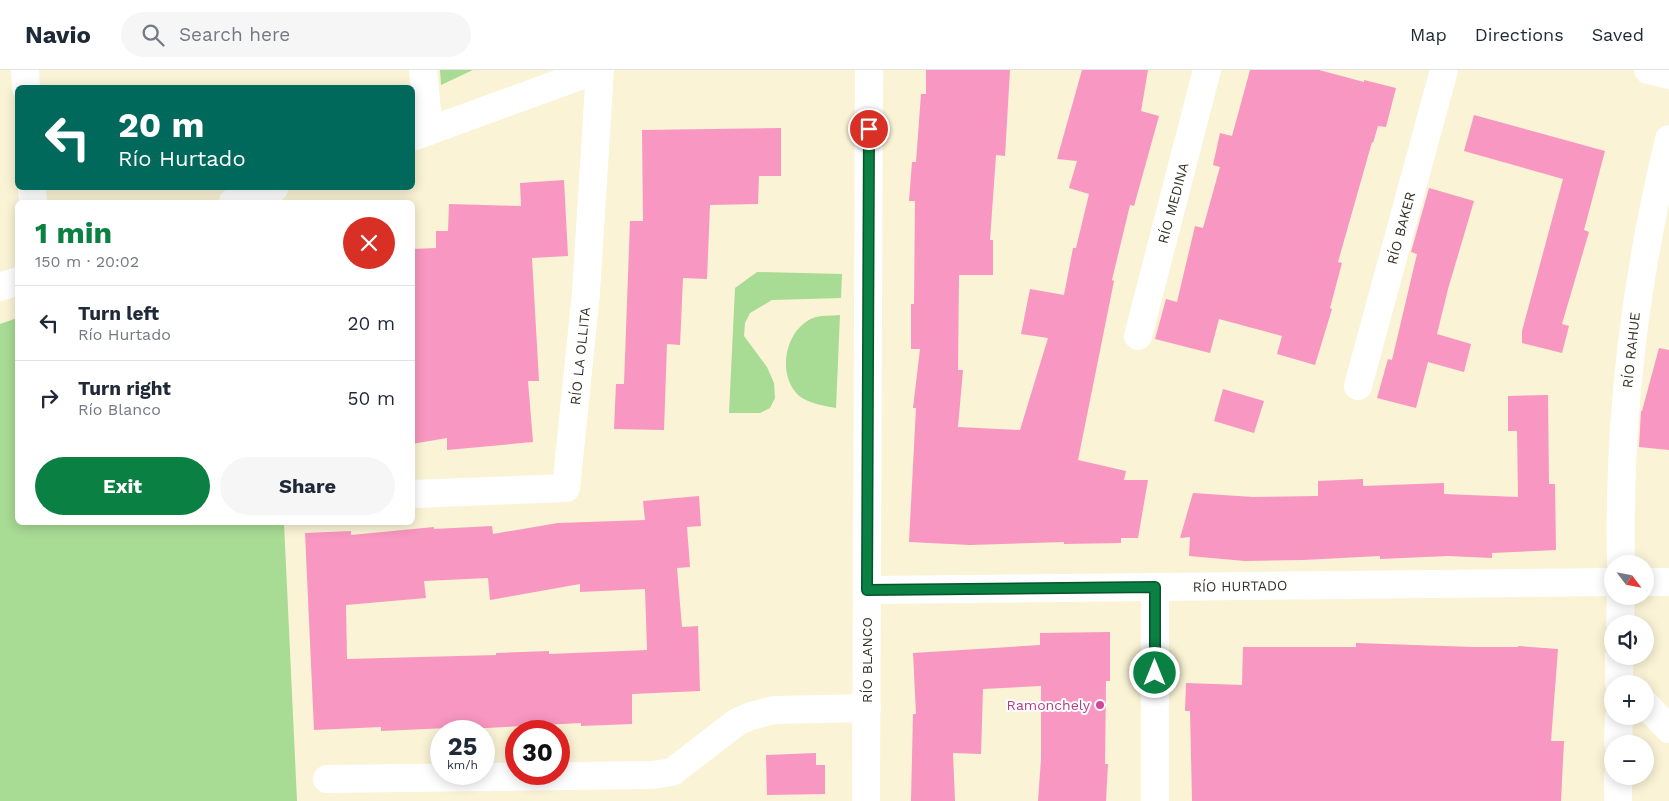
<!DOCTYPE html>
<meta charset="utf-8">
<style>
:root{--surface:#fff;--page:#f6f6f7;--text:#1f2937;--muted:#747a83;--line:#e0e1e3;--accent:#0b8043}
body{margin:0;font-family:"Work Sans",sans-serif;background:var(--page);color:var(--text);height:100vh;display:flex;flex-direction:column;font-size:19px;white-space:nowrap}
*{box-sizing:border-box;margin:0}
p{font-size:16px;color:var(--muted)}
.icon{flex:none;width:28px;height:28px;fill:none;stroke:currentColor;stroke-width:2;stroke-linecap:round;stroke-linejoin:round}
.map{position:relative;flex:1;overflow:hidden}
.side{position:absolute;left:15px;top:130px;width:400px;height:325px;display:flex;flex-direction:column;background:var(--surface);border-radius:8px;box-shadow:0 2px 12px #0003}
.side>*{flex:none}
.top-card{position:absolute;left:15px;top:15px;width:400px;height:105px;border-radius:8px;box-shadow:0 2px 12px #0003;background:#00695c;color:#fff;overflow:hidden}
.needle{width:32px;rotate:122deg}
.buttons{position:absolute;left:1604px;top:485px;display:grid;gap:10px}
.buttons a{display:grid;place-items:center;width:50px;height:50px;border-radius:50%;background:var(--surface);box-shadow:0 2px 12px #0003;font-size:25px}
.speed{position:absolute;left:430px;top:650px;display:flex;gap:10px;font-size:25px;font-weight:700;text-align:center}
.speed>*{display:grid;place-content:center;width:65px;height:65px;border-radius:50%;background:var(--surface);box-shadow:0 2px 12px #0003;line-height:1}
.speed small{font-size:12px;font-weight:400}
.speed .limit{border:8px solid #d22;background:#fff;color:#111}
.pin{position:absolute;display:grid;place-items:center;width:42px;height:42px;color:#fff;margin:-21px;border:2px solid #fff;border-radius:50%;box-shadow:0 1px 5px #0007}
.me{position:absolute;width:55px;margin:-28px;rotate:0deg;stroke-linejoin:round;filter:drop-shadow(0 0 4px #0008)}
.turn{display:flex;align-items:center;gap:18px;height:105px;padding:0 20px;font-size:22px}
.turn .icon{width:65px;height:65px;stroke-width:2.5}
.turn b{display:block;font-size:35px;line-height:42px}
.round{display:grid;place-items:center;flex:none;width:52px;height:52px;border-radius:26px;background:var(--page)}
.headline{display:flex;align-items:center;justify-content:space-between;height:85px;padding:0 20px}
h1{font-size:30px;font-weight:700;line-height:38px;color:var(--accent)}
.action{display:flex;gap:10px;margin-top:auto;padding:10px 20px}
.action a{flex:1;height:58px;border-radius:30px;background:var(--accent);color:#fff;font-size:20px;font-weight:700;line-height:58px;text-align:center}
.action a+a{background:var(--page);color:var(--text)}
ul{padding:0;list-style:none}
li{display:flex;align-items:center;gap:15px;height:75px;padding:0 20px;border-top:1px solid var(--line)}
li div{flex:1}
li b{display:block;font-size:19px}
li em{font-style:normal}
header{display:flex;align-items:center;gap:30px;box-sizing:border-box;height:70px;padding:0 25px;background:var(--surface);border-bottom:1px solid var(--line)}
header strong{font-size:24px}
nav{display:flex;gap:28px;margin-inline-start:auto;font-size:18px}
.search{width:350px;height:45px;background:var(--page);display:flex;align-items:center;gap:12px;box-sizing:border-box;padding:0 18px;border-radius:28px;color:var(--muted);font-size:19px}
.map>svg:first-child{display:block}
.green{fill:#a8db93}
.building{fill:#f897c1;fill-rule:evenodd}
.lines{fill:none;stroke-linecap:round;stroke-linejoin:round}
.minor{stroke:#fff;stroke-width:28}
.tertiary{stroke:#fff;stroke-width:28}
.route-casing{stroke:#07532c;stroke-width:12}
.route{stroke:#0b8043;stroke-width:9}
.hotel-dot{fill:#d1479c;stroke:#fff;stroke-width:2}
.labels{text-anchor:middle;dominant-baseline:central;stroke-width:4;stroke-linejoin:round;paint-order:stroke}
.street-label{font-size:14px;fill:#363428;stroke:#fff}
.hotel-label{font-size:14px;fill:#b23c85;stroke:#fff;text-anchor:end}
</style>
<header>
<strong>Navio</strong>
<div class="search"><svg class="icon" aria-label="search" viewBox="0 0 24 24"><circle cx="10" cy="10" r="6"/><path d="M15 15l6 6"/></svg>Search here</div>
<nav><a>Map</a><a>Directions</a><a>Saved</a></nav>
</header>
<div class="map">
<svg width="1669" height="731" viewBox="0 0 1669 731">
<rect width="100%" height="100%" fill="#faf3d6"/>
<g class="green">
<path d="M 440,0 L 473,0 L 441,15 Z"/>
<path d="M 757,202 L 842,204 L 841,228 L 772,230 L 750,243 L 745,253 L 744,266 L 767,297 L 774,313 L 775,328 L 770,338 L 760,343 L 729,343 L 735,218 Z"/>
<path d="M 840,245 L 836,338 C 825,336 812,334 802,328 C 775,308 784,257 816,247 C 823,245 832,246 840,245 Z"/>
<path d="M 17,248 L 18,452 L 284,453 L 297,731 L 0,731 L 0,254 Z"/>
</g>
<g class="building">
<path d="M 926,0 L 1010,0 L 1005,86 L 996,85 L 990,170 L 993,170 L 993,205 L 959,205 L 958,300 L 963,300 L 958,357 L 1020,360 L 1048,268 L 1021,264 L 1030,219 L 1064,225 L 1073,178 L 1076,178 L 1089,124 L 1069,118 L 1077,91 L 1057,89 L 1082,0 L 1148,0 L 1141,41 L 1159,46 L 1134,136 L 1130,135 L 1112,210 L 1114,211 L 1078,390 L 1126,401 L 1124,410 L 1148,410 L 1138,468 L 1121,468 L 1121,473 L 1064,474 L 1064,472 L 970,475 L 909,472 L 916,338 L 913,338 L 920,279 L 911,279 L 911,234 L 914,234 L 915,131 L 909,131 L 912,92 L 916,92 L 921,24 L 926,24 Z"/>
<path d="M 1250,0 L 1319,0 L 1364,12 L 1364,10 L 1396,18 L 1386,57 L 1378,56 L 1373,73 L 1372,72 L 1338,192 L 1342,193 L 1330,238 L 1332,239 L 1315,295 L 1277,284 L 1282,266 L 1219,249 L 1210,283 L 1155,269 L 1166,229 L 1177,232 L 1195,156 L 1203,158 L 1220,97 L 1213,95 L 1220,63 L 1232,66 Z"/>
<path d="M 1474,45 L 1605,81 L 1584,160 L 1589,162 L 1562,254 L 1569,256 L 1562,283 L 1522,273 L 1522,261 L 1563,109 L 1464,81 Z"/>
<path d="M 781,58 L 781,106 L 759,106 L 758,134 L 710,135 L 707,209 L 683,208 L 680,275 L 667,274 L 664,360 L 614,359 L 616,314 L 624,314 L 630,151 L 643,151 L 642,60 Z"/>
<path d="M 564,110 L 568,186 L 532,188 L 539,311 L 528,311 L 533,372 L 447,380 L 447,368 L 412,374 L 412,179 L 436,178 L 436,161 L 448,161 L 449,134 L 521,136 L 520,113 Z"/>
<path d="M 1429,118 L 1474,131 L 1448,219 L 1437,264 L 1471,274 L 1464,302 L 1428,292 L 1416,338 L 1377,328 L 1388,289 L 1392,290 L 1417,184 L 1411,182 Z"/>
<path d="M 1659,278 L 1669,280 L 1669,380 L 1639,377 L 1641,341 L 1642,341 Z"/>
<path d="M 1223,319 L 1264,331 L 1254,363 L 1214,351 Z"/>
<path d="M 1548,325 L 1549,414 L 1555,414 L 1556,480 L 1492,483 L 1492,488 L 1448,486 L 1380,489 L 1380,486 L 1303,490 L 1245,491 L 1189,486 L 1190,467 L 1180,468 L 1193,423 L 1253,427 L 1318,426 L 1318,411 L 1363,409 L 1363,416 L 1444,413 L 1444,424 L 1518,427 L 1517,361 L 1508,361 L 1508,326 Z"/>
<path d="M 699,426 L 701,456 L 687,457 L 690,497 L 677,498 L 682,557 L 698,556 L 700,621 L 632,624 L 632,654 L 581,656 L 581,653 L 448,660 L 448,658 L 381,661 L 381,657 L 314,660 L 305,463 L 351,461 L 351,465 L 434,457 L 434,459 L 492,456 L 493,464 L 558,453 L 645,450 L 643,431 ZM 488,508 L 490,530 L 580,514 L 580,522 L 645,519 L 647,580 L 549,584 L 549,581 L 496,583 L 496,585 L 347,589 L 346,535 L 426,528 L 424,511 Z"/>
<path d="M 1110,562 L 1110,611 L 1106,611 L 1105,694 L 1108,694 L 1106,731 L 1038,731 L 1041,689 L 1041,616 L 983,619 L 981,684 L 953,683 L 955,731 L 911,731 L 913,644 L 916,644 L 913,583 L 1040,575 L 1040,563 Z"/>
<path d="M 1356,573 L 1473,577 L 1518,577 L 1518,576 L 1558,579 L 1551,671 L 1564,671 L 1561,731 L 1192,731 L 1190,641 L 1185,641 L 1186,613 L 1242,615 L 1243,577 L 1356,577 Z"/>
<path d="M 816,683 L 816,695 L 825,695 L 825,724 L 767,725 L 766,685 Z"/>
</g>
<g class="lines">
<g class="minor">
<path d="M 25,0 L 26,18"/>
<path d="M 423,0 L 429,61"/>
<path d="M 32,118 L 33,132"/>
<path d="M 1138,266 L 1207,0"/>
<path d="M 1358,316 L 1444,0"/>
<path d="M 412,424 L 566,418 L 586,223 L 600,0"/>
<path d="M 1621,494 C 1618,348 1635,211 1669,69"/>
<path d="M 1645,512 L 1669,512"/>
<path d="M 1155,517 L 1155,731"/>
<path d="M 867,520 L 1612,512"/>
<path d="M 1620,554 L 1621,526"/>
<path d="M 1619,614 L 1619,586"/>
<path d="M 1645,634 L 1669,659"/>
<path d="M 1618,674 L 1619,646"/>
<path d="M 327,709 L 653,705 L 672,702 L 737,652 L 751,646 L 774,640 L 867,638"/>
<path d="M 866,731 L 869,0"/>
<path d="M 1618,731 L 1618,706"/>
</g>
<g class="tertiary">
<path d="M 1648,0 L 1669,5"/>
<path d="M 412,67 L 596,0"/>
<path d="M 233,132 L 274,118"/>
<path d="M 0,217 L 18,211"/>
</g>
</g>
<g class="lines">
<g class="route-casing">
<path id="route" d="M 869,59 L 867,520 L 1155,517 L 1155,603"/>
</g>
<use href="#route" class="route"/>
</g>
<circle class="hotel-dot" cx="1100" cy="635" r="5"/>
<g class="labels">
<g class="street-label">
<text transform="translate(1173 133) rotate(-75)">RÍO MEDINA</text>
<text transform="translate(1401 158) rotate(-75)">RÍO BAKER</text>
<text transform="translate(1631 280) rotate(-84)">RÍO RAHUE</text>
<text transform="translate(580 286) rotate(-84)">RÍO LA OLLITA</text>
<text transform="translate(1240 516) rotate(-1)">RÍO HURTADO</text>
<text transform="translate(867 590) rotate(-90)">RÍO BLANCO</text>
</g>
<g class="hotel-label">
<text x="1090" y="635">Ramonchely</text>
</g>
</g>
</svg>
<div class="buttons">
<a><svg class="needle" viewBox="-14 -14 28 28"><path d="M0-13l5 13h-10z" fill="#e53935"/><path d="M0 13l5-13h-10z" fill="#747a83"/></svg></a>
<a><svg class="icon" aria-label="sound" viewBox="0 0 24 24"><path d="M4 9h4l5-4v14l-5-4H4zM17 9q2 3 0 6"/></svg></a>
<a>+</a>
<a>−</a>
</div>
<div class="speed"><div>25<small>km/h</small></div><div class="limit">30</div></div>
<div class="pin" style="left:869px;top:59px;background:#d93025"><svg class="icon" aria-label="arrive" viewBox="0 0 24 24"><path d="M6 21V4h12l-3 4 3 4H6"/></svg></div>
<svg class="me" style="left:1155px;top:603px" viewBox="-20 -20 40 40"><circle r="17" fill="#0b8043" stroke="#fff" stroke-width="3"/><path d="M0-11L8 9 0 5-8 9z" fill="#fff"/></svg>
<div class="top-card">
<div class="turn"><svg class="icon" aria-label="left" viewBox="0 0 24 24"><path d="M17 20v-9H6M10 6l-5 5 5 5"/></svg><div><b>20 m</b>Río Hurtado</div></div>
</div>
<section class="side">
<div class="headline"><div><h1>1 min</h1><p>150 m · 20:02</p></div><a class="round" style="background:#d93025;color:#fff"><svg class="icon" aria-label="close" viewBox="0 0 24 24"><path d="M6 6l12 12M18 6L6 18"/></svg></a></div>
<ul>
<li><svg class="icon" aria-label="left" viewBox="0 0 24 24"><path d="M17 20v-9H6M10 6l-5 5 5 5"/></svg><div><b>Turn left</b><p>Río Hurtado</p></div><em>20 m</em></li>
<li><svg class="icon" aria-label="right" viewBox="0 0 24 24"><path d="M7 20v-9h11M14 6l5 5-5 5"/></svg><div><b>Turn right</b><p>Río Blanco</p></div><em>50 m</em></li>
</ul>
<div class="action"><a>Exit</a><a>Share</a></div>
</section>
</div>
